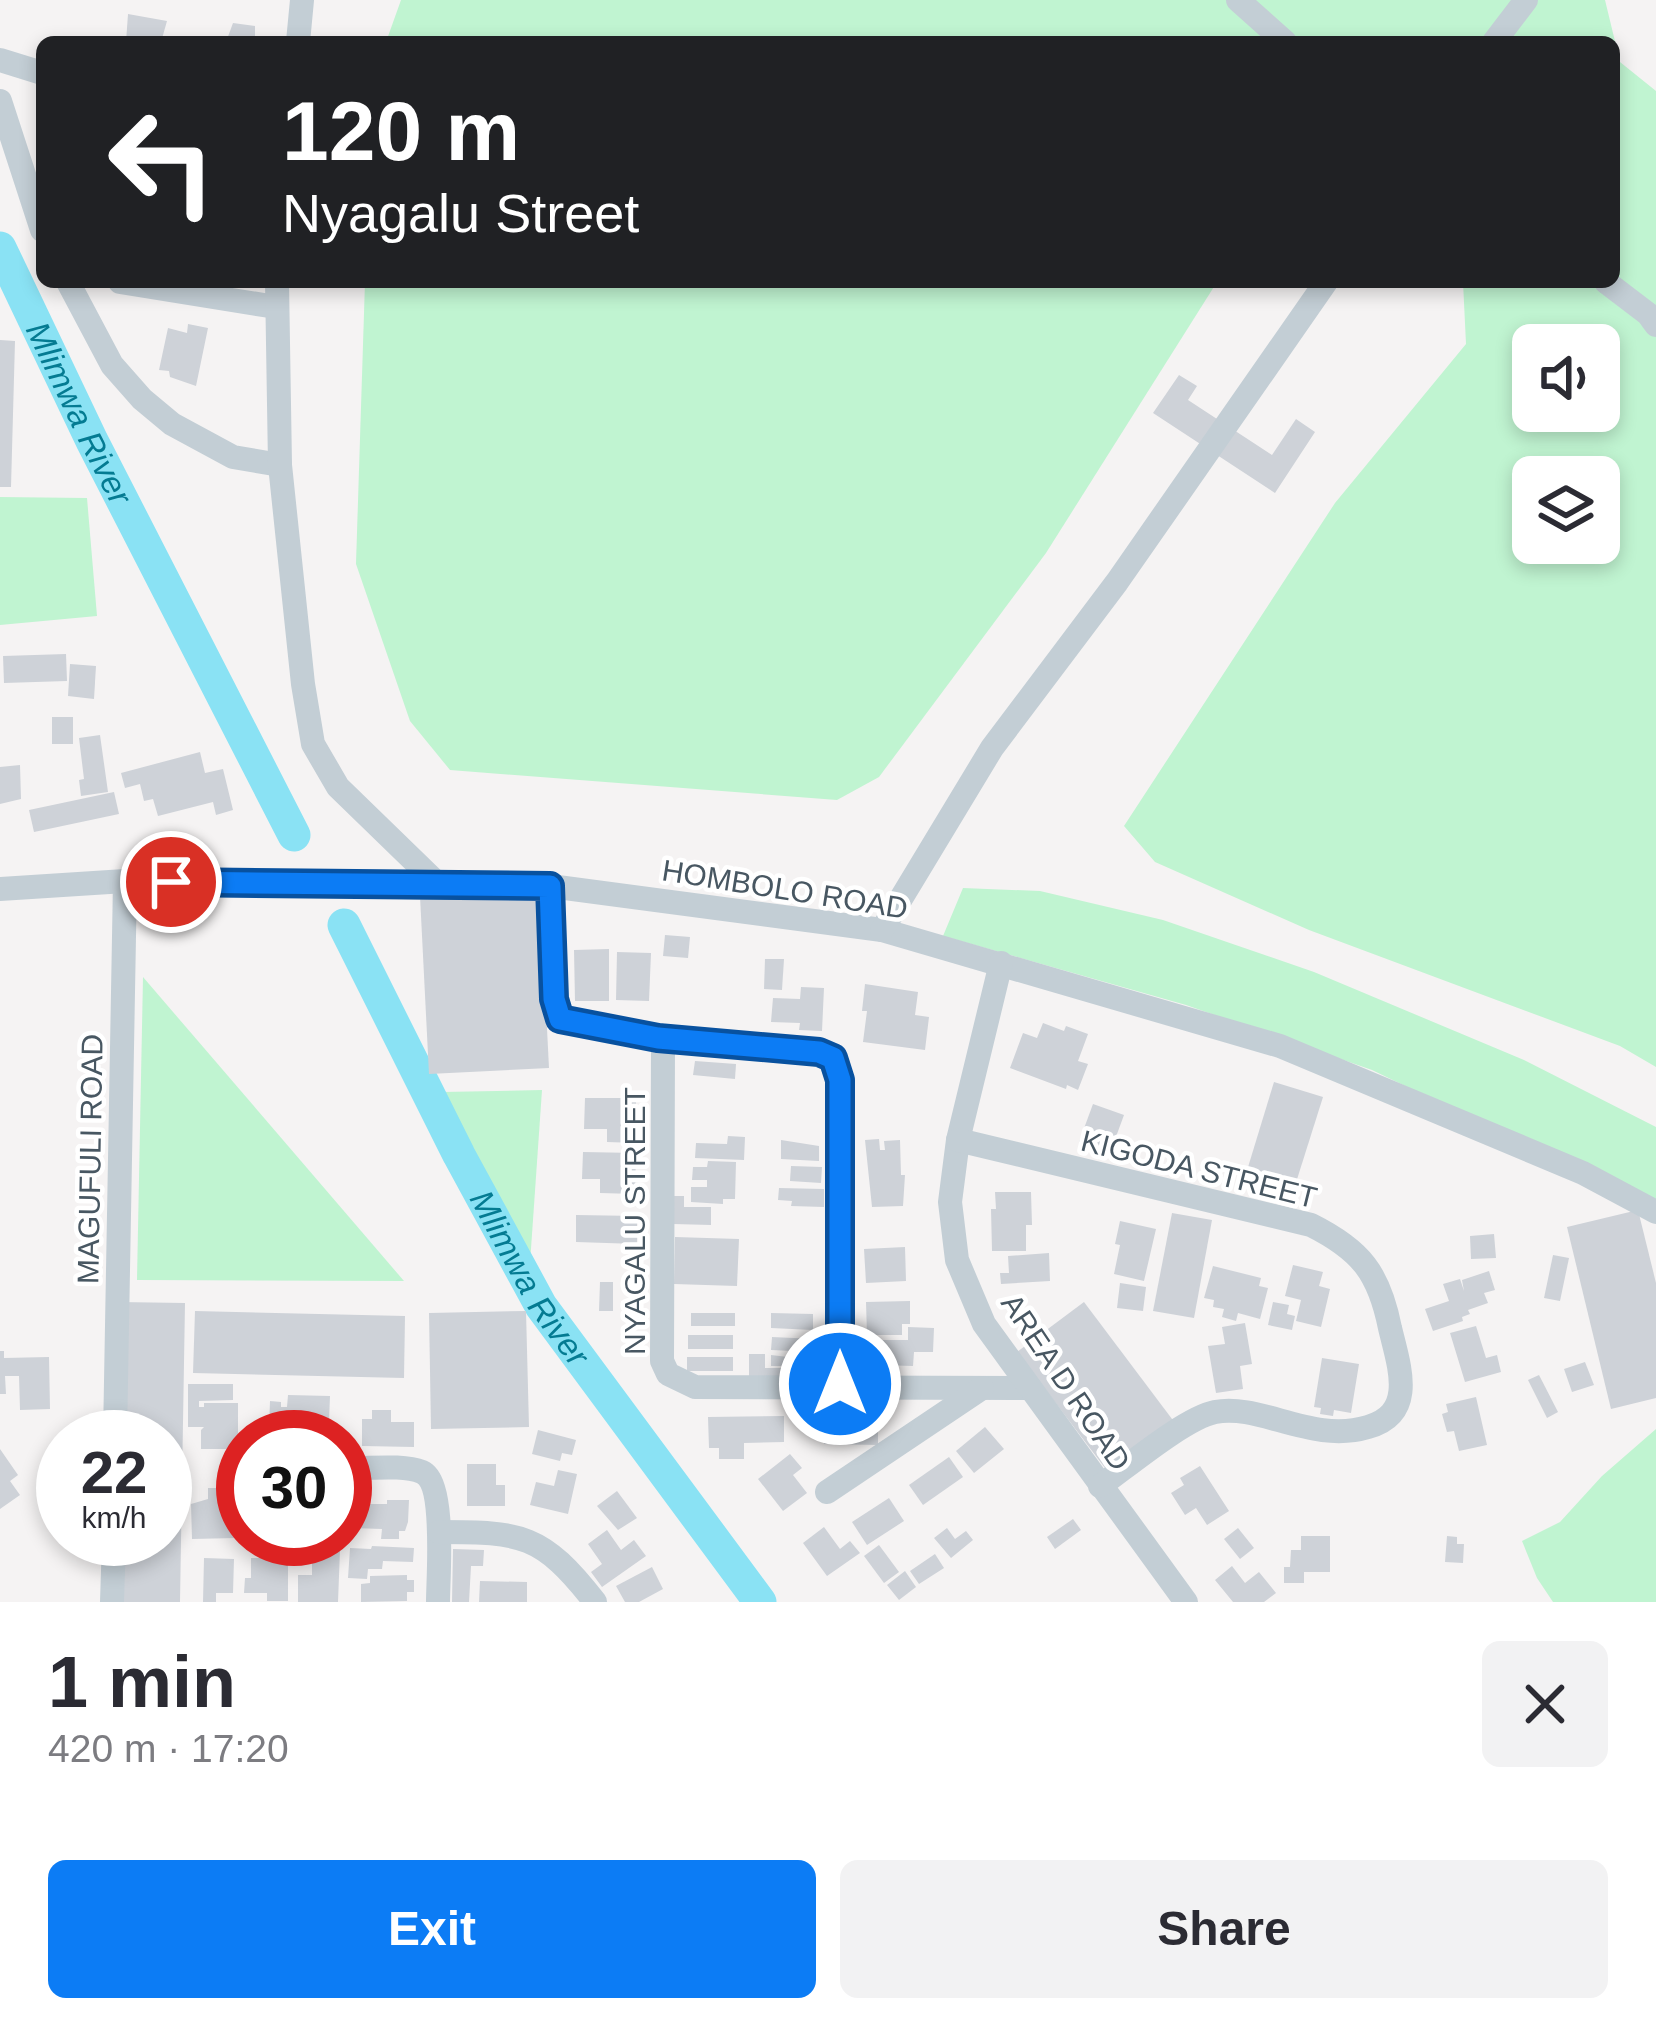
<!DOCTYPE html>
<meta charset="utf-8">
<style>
:root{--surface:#fff;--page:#f2f2f3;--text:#2b2b33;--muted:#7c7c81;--accent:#0c7cf5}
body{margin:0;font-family:Helvetica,sans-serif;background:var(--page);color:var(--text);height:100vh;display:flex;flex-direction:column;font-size:45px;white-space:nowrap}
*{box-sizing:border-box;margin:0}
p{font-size:39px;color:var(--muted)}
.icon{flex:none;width:66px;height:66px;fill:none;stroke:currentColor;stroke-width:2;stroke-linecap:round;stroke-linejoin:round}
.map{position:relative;height:1602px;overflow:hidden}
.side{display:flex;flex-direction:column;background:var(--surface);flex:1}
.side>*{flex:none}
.top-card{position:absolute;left:36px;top:36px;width:1584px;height:252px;border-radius:18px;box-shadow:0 6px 18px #0003;background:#202124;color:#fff;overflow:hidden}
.buttons{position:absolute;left:1512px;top:324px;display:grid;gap:24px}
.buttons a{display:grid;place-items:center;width:108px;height:108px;border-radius:18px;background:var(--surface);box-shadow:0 6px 18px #0003;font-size:60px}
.speed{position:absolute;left:36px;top:1410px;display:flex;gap:24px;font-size:60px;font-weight:700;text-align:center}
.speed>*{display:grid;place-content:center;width:156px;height:156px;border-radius:50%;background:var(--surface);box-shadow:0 6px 18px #0003;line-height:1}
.speed small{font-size:30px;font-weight:400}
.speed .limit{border:18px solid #d22;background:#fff;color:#111}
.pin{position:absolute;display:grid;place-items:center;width:102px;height:102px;color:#fff;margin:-51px;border:6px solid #fff;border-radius:50%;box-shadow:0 3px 12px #0007}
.me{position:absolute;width:132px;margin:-66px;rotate:0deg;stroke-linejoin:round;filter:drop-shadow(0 0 9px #0008)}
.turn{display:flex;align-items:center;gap:42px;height:252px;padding:0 48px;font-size:54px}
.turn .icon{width:156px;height:156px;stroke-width:2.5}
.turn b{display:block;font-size:84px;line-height:102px}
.round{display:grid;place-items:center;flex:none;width:126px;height:126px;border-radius:18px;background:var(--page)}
.summary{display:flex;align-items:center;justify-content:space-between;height:204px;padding:0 48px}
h1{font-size:72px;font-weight:700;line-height:90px}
.primary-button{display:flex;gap:24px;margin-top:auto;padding:24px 48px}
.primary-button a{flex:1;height:138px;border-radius:18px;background:var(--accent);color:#fff;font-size:48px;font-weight:700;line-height:138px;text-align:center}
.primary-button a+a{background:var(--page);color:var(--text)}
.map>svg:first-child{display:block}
.green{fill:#c0f4d1;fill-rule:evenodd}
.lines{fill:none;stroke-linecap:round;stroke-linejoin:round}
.river{stroke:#8ae2f4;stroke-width:33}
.building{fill:#ced2d8}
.minor{stroke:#c3ced5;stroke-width:24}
.route-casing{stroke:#08519f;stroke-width:30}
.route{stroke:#0c7cf5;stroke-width:21}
.labels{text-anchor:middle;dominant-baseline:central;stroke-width:9;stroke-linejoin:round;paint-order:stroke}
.street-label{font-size:30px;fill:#485762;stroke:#fff}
.water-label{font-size:33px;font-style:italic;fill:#047b92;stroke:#fff}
</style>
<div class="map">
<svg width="1656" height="1602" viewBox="0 0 1656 1602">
<rect width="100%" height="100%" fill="#f5f3f3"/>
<g class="green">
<path d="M 401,0 L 1605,0 L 1620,62 L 1656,91 L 1656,1067 L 1620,1046 L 1309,930 L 1155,862 L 1124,826 L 1335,503 L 1466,344 L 1463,282 L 1614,282 L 1614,42 L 386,42 ZM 1533,345 L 1599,345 L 1599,411 L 1533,411 ZM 1533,477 L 1599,477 L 1599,543 L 1533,543 Z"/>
<path d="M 365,282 L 1217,282 L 1046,553 L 879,777 L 837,800 L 450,770 L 410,721 L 356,564 Z"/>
<path d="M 0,497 L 87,498 L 97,616 L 0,625 Z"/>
<path d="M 963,888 L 1040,891 L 1163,920 L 1314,972 L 1524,1060 L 1656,1127 L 1656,1207 L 1372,1070 L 1186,1005 L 943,936 Z"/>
<path d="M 143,977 L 404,1281 L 137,1280 Z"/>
<path d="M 542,1090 L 530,1263 L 442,1092 Z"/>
<path d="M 1656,1429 L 1656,1602 L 1553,1602 L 1537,1578 L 1522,1541 L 1560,1522 L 1602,1476 Z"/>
</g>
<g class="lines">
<g class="river">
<path id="s1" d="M 0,248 L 92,441 L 294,835"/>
<path id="s2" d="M 344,925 L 459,1155 L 541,1306 L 760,1602"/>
</g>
</g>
<g class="building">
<path d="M 128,14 L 167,21 L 161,42 L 126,42 Z"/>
<path d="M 233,23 L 255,26 L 255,42 L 226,42 Z"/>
<path d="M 188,324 L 208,328 L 196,386 L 170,377 L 169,371 L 159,370 L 168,328 L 187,333 Z"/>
<path d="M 0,340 L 15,341 L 11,487 L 0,487 Z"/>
<path d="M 1179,375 L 1197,386 L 1188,400 L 1272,455 L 1296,419 L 1315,432 L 1275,493 L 1153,413 Z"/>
<path d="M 66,654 L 67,681 L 4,683 L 3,656 Z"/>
<path d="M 70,664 L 96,666 L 94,699 L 68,696 Z"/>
<rect x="52" y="717" width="21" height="27"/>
<path d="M 100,735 L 108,792 L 81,796 L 79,780 L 84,779 L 79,738 Z"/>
<path d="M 200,752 L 205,773 L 223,769 L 233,810 L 216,815 L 213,802 L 158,816 L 153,799 L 144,801 L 140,784 L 125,788 L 121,773 Z"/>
<path d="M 20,765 L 21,799 L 0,804 L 0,767 Z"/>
<path d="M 114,792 L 119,814 L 34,832 L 29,810 Z"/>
<path d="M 540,890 L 549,1068 L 429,1074 L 420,896 Z"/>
<path d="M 665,935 L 690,937 L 688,958 L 663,956 Z"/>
<path d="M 609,949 L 609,1001 L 575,1001 L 574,950 Z"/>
<path d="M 617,952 L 651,953 L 649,1001 L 616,1000 Z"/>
<path d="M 765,959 L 784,959 L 782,990 L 764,989 Z"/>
<path d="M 865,984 L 918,992 L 915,1015 L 929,1017 L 925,1050 L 863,1042 L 867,1011 L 862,1011 Z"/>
<path d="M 801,987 L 824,988 L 822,1031 L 799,1030 L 800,1023 L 771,1022 L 773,998 L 800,999 Z"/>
<path d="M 1043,1023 L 1064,1031 L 1066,1026 L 1088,1034 L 1078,1061 L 1088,1064 L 1078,1090 L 1067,1085 L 1066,1089 L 1010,1068 L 1023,1033 L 1037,1038 Z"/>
<path d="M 695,1061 L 736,1064 L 735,1079 L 693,1075 Z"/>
<path d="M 1274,1082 L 1323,1097 L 1293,1192 L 1245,1177 Z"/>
<path d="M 585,1098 L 636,1098 L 636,1143 L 607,1142 L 607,1129 L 584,1129 Z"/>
<path d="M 1093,1104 L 1124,1115 L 1110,1153 L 1079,1142 Z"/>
<path d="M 728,1136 L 745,1137 L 744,1160 L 695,1158 L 696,1143 L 727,1144 Z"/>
<path d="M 879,1139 L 880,1150 L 885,1150 L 884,1141 L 900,1140 L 901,1175 L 905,1175 L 903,1206 L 872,1207 L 865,1140 Z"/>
<path d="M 781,1140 L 819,1146 L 819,1161 L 781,1159 Z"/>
<path d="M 583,1152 L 636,1153 L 635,1194 L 600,1193 L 600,1179 L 582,1179 Z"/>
<path d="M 708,1161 L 736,1162 L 735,1199 L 723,1199 L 723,1204 L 691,1202 L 691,1187 L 707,1187 L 707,1180 L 692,1180 L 693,1167 L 707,1167 Z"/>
<path d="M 791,1166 L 822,1167 L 821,1183 L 790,1181 Z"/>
<path d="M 779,1188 L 824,1189 L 824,1207 L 791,1206 L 792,1201 L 778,1200 Z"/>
<path d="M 995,1192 L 1031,1192 L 1032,1225 L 1026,1225 L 1026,1251 L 992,1251 L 991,1209 L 996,1209 Z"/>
<path d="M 674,1196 L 684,1196 L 684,1207 L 711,1207 L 711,1225 L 673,1224 Z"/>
<path d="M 1638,1210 L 1656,1283 L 1656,1398 L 1611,1409 L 1567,1227 Z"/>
<path d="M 1172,1213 L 1212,1220 L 1194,1318 L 1153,1311 Z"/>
<path d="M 576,1215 L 637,1216 L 637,1244 L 576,1242 Z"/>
<path d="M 1120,1221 L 1156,1229 L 1144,1281 L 1114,1274 L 1120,1245 L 1115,1244 Z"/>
<path d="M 1494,1234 L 1496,1258 L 1471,1259 L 1470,1236 Z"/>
<path d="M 675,1237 L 739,1239 L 737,1286 L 674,1284 Z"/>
<path d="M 905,1247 L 906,1281 L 866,1283 L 864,1249 Z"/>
<path d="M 1049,1253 L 1050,1281 L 1001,1284 L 1000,1273 L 1009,1273 L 1008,1256 Z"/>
<path d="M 1553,1255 L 1569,1258 L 1560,1301 L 1544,1298 Z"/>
<path d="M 1293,1265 L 1323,1272 L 1319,1286 L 1330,1289 L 1321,1327 L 1296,1321 L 1301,1300 L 1285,1296 Z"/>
<path d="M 1213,1266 L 1261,1278 L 1259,1286 L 1268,1288 L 1260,1319 L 1238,1313 L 1236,1321 L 1222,1317 L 1224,1309 L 1213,1307 L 1214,1300 L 1204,1298 Z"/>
<path d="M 1489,1271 L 1495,1290 L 1484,1293 L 1488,1303 L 1468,1310 L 1470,1314 L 1462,1317 L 1463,1321 L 1433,1331 L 1425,1309 L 1449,1301 L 1443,1284 L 1460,1279 L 1464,1291 L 1462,1280 Z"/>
<path d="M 600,1282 L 613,1282 L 613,1311 L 599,1311 Z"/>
<path d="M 1120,1283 L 1146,1287 L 1143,1311 L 1117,1308 Z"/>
<path d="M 910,1301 L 910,1324 L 902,1324 L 902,1335 L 867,1335 L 866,1302 Z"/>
<path d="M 118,1302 L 185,1303 L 180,1602 L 112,1602 L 114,1539 L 165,1539 L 165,1437 L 115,1437 Z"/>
<path d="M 1084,1302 L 1175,1423 L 1108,1472 L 1017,1352 Z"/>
<path d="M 1273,1302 L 1289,1305 L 1287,1314 L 1295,1316 L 1292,1330 L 1268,1325 Z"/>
<path d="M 195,1311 L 405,1316 L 404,1378 L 193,1373 Z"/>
<path d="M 526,1311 L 529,1427 L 431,1429 L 429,1313 Z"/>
<rect x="691" y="1313" width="44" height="13"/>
<path d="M 771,1313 L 813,1314 L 813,1330 L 771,1328 Z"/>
<path d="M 1245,1323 L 1252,1364 L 1240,1366 L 1243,1389 L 1216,1393 L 1208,1346 L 1225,1344 L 1222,1327 Z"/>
<path d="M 1476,1326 L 1486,1358 L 1497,1355 L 1501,1372 L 1465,1382 L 1450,1333 Z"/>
<path d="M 908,1327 L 934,1328 L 933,1352 L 914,1352 L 913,1366 L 879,1365 L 879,1340 L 908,1340 Z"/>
<rect x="688" y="1335" width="45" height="14"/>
<path d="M 772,1337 L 815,1339 L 814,1352 L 771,1350 Z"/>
<path d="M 0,1351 L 4,1351 L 4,1358 L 49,1357 L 50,1409 L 20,1410 L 19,1376 L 5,1376 L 6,1394 L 0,1394 Z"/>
<path d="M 749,1354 L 765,1354 L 765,1368 L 783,1368 L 783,1382 L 749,1383 Z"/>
<path d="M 771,1355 L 813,1360 L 813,1371 L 785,1371 L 785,1368 L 794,1366 L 771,1366 Z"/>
<rect x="687" y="1357" width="46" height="14"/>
<path d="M 1322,1358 L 1359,1364 L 1351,1413 L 1334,1410 L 1333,1416 L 1320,1414 L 1321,1408 L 1314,1407 Z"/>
<path d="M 1585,1362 L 1594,1385 L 1572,1392 L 1564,1369 Z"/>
<path d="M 1539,1375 L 1558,1412 L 1547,1418 L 1528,1380 Z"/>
<path d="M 188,1384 L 233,1384 L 233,1400 L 199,1401 L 199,1407 L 204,1407 L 204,1403 L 238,1403 L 238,1449 L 201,1449 L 201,1430 L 204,1427 L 188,1427 Z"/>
<path d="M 288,1395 L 330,1396 L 329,1421 L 304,1420 L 303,1437 L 284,1437 L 284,1430 L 269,1429 L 270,1401 L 281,1402 L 281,1407 L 287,1407 Z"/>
<path d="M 1476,1397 L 1487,1445 L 1459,1451 L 1454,1431 L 1447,1432 L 1442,1414 L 1448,1412 L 1446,1404 Z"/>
<path d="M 372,1410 L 391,1410 L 391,1422 L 414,1422 L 414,1447 L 362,1446 L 362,1419 L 372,1419 Z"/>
<path d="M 810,1414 L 878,1415 L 878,1445 L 824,1444 L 825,1433 L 810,1433 Z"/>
<path d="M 784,1416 L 784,1442 L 744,1443 L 744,1459 L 719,1459 L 719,1448 L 709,1448 L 708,1417 Z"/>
<path d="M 985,1427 L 1004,1449 L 974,1473 L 956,1451 Z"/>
<path d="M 538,1430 L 576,1440 L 572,1455 L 562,1453 L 560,1461 L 532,1454 Z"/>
<path d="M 0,1449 L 18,1475 L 10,1481 L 20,1495 L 0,1509 Z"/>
<path d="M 790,1454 L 802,1468 L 793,1475 L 807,1493 L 783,1511 L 758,1479 Z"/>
<path d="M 949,1457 L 963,1477 L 923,1505 L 909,1485 Z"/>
<path d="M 467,1464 L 496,1464 L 496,1485 L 505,1485 L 505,1506 L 467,1506 Z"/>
<path d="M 1200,1466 L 1229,1511 L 1207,1525 L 1196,1508 L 1185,1515 L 1171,1493 L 1184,1485 L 1180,1478 Z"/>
<path d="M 558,1470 L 577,1474 L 568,1514 L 530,1505 L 536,1482 L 554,1486 Z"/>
<path d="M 208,1488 L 228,1488 L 228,1497 L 235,1497 L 236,1538 L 192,1539 L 191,1504 L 208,1499 Z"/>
<path d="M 617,1491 L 637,1518 L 618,1530 L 597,1506 Z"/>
<path d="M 889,1498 L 904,1521 L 867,1545 L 852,1522 Z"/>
<path d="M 387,1500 L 409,1500 L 408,1522 L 405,1531 L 399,1531 L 399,1539 L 381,1539 L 382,1529 L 352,1528 L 355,1504 L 387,1504 Z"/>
<path d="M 1073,1519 L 1081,1530 L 1055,1549 L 1047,1537 Z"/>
<path d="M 824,1527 L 840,1549 L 850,1541 L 860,1553 L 827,1576 L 803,1543 Z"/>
<path d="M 947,1528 L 955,1539 L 966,1531 L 973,1540 L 951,1558 L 934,1538 Z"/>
<path d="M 1238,1528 L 1254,1548 L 1240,1559 L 1224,1539 Z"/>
<path d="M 607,1530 L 621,1550 L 634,1540 L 646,1556 L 602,1587 L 591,1572 L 602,1564 L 588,1544 Z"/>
<path d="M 1301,1536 L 1330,1536 L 1330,1572 L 1304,1572 L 1304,1583 L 1284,1583 L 1284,1567 L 1290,1567 L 1291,1550 L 1301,1550 Z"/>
<path d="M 1447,1536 L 1457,1537 L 1457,1544 L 1464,1544 L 1463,1563 L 1445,1562 Z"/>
<path d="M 879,1545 L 899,1572 L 884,1583 L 864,1556 Z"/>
<path d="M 372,1546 L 414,1548 L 413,1562 L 383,1561 L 382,1569 L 368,1569 L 367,1579 L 348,1578 L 350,1548 L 371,1549 Z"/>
<path d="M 293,1549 L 340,1550 L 338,1602 L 298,1602 L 298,1575 L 312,1575 L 312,1562 L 293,1562 Z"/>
<path d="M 453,1549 L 484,1550 L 483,1566 L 471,1566 L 469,1602 L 452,1602 Z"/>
<path d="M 935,1554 L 944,1568 L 919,1584 L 910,1571 Z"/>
<path d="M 204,1558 L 234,1559 L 233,1593 L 216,1593 L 216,1602 L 203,1602 Z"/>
<path d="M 251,1558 L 288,1558 L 288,1601 L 267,1601 L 267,1593 L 244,1593 L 245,1578 L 251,1578 Z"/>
<path d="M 1232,1566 L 1245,1583 L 1259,1572 L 1276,1593 L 1264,1602 L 1233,1602 L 1215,1580 Z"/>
<path d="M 652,1567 L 663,1589 L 639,1602 L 625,1602 L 616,1586 Z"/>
<path d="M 905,1571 L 916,1587 L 899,1600 L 887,1585 Z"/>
<path d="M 407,1575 L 407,1580 L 414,1580 L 414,1592 L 407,1592 L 407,1601 L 361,1602 L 361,1584 L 370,1583 L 370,1576 Z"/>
<path d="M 480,1581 L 527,1582 L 527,1602 L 479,1602 Z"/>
</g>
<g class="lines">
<g class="minor">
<path d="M 1238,0 L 1285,42"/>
<path d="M 298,42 L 302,0"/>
<path d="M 1494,42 L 1526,0"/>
<path d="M 0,60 L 42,73"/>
<path d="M 0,101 L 42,230"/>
<path d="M 68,282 L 112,365 L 142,399 L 172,424 L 233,457 L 280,465"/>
<path d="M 120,282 L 276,307"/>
<path d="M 277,282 L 280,465 L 303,684 L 313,744 L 338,787 L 442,888"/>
<path d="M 1606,282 L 1648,314 L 1656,325"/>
<path d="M 550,886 L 555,999 L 560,1019 L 651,1034 L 663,1044 L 662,1361 L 668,1374 L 695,1387 L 1030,1388"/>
<path d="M 0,889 L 125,881 L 442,888 L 550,886 L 882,930 L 1280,1046 L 1583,1173 L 1656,1212"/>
<path d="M 882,930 L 992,748 L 1117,582 L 1326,282"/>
<path d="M 1001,963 L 958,1140 L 950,1202 L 957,1260 L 984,1324 L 1186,1602"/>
<path d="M 658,1038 L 819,1052 L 838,1065 L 840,1385"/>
<path d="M 958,1140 L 1311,1225 C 1361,1250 1379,1273 1390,1328 C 1399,1366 1417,1413 1368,1427 C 1312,1444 1260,1403 1215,1412 C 1185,1418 1127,1467 1100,1486"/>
<path d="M 115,1437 L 125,881"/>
<path d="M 345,1468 C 367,1469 402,1464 422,1472 C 446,1483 438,1577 438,1602"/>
<path d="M 827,1492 L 982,1388"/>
<path d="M 439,1532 C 522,1532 542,1534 595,1602"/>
<path d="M 112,1602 L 114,1539"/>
</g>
</g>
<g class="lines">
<g class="route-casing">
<path id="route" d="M 171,882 L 550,886 L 554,999 L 560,1019 L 658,1038 L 819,1052 L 833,1058 L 840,1080 L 840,1384"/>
</g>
<use href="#route" class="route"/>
</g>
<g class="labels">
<g class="street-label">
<text transform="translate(785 889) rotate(9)">HOMBOLO ROAD</text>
<text transform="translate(90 1159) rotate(-89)">MAGUFULI ROAD</text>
<text transform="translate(1199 1169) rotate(14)">KIGODA STREET</text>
<text transform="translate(634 1221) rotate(-90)">NYAGALU STREET</text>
<text transform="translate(1066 1382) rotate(56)">AREA D ROAD</text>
</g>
<g class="water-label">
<text stroke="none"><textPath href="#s1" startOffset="183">Mlimwa River</textPath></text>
<text stroke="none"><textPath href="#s2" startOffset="399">Mlimwa River</textPath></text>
</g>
</g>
</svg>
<div class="buttons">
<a><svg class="icon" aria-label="sound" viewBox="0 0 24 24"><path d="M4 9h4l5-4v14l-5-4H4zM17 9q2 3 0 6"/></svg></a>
<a><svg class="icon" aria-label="layers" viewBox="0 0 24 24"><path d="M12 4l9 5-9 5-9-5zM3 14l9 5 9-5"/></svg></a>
</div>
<div class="speed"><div>22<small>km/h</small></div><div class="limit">30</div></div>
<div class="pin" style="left:171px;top:882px;background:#d93025"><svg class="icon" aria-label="arrive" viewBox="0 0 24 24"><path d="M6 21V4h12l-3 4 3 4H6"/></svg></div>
<svg class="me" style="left:840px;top:1384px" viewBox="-20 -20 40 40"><circle r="17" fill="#0c7cf5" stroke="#fff" stroke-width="3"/><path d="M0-11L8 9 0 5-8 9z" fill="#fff"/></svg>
<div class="top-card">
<div class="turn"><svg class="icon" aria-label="left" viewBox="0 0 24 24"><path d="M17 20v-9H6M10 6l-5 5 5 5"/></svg><div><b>120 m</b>Nyagalu Street</div></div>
</div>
</div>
<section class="side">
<div class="summary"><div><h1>1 min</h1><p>420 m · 17:20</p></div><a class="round"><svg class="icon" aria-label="close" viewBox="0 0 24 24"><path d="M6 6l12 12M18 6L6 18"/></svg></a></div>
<div class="primary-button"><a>Exit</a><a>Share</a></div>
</section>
